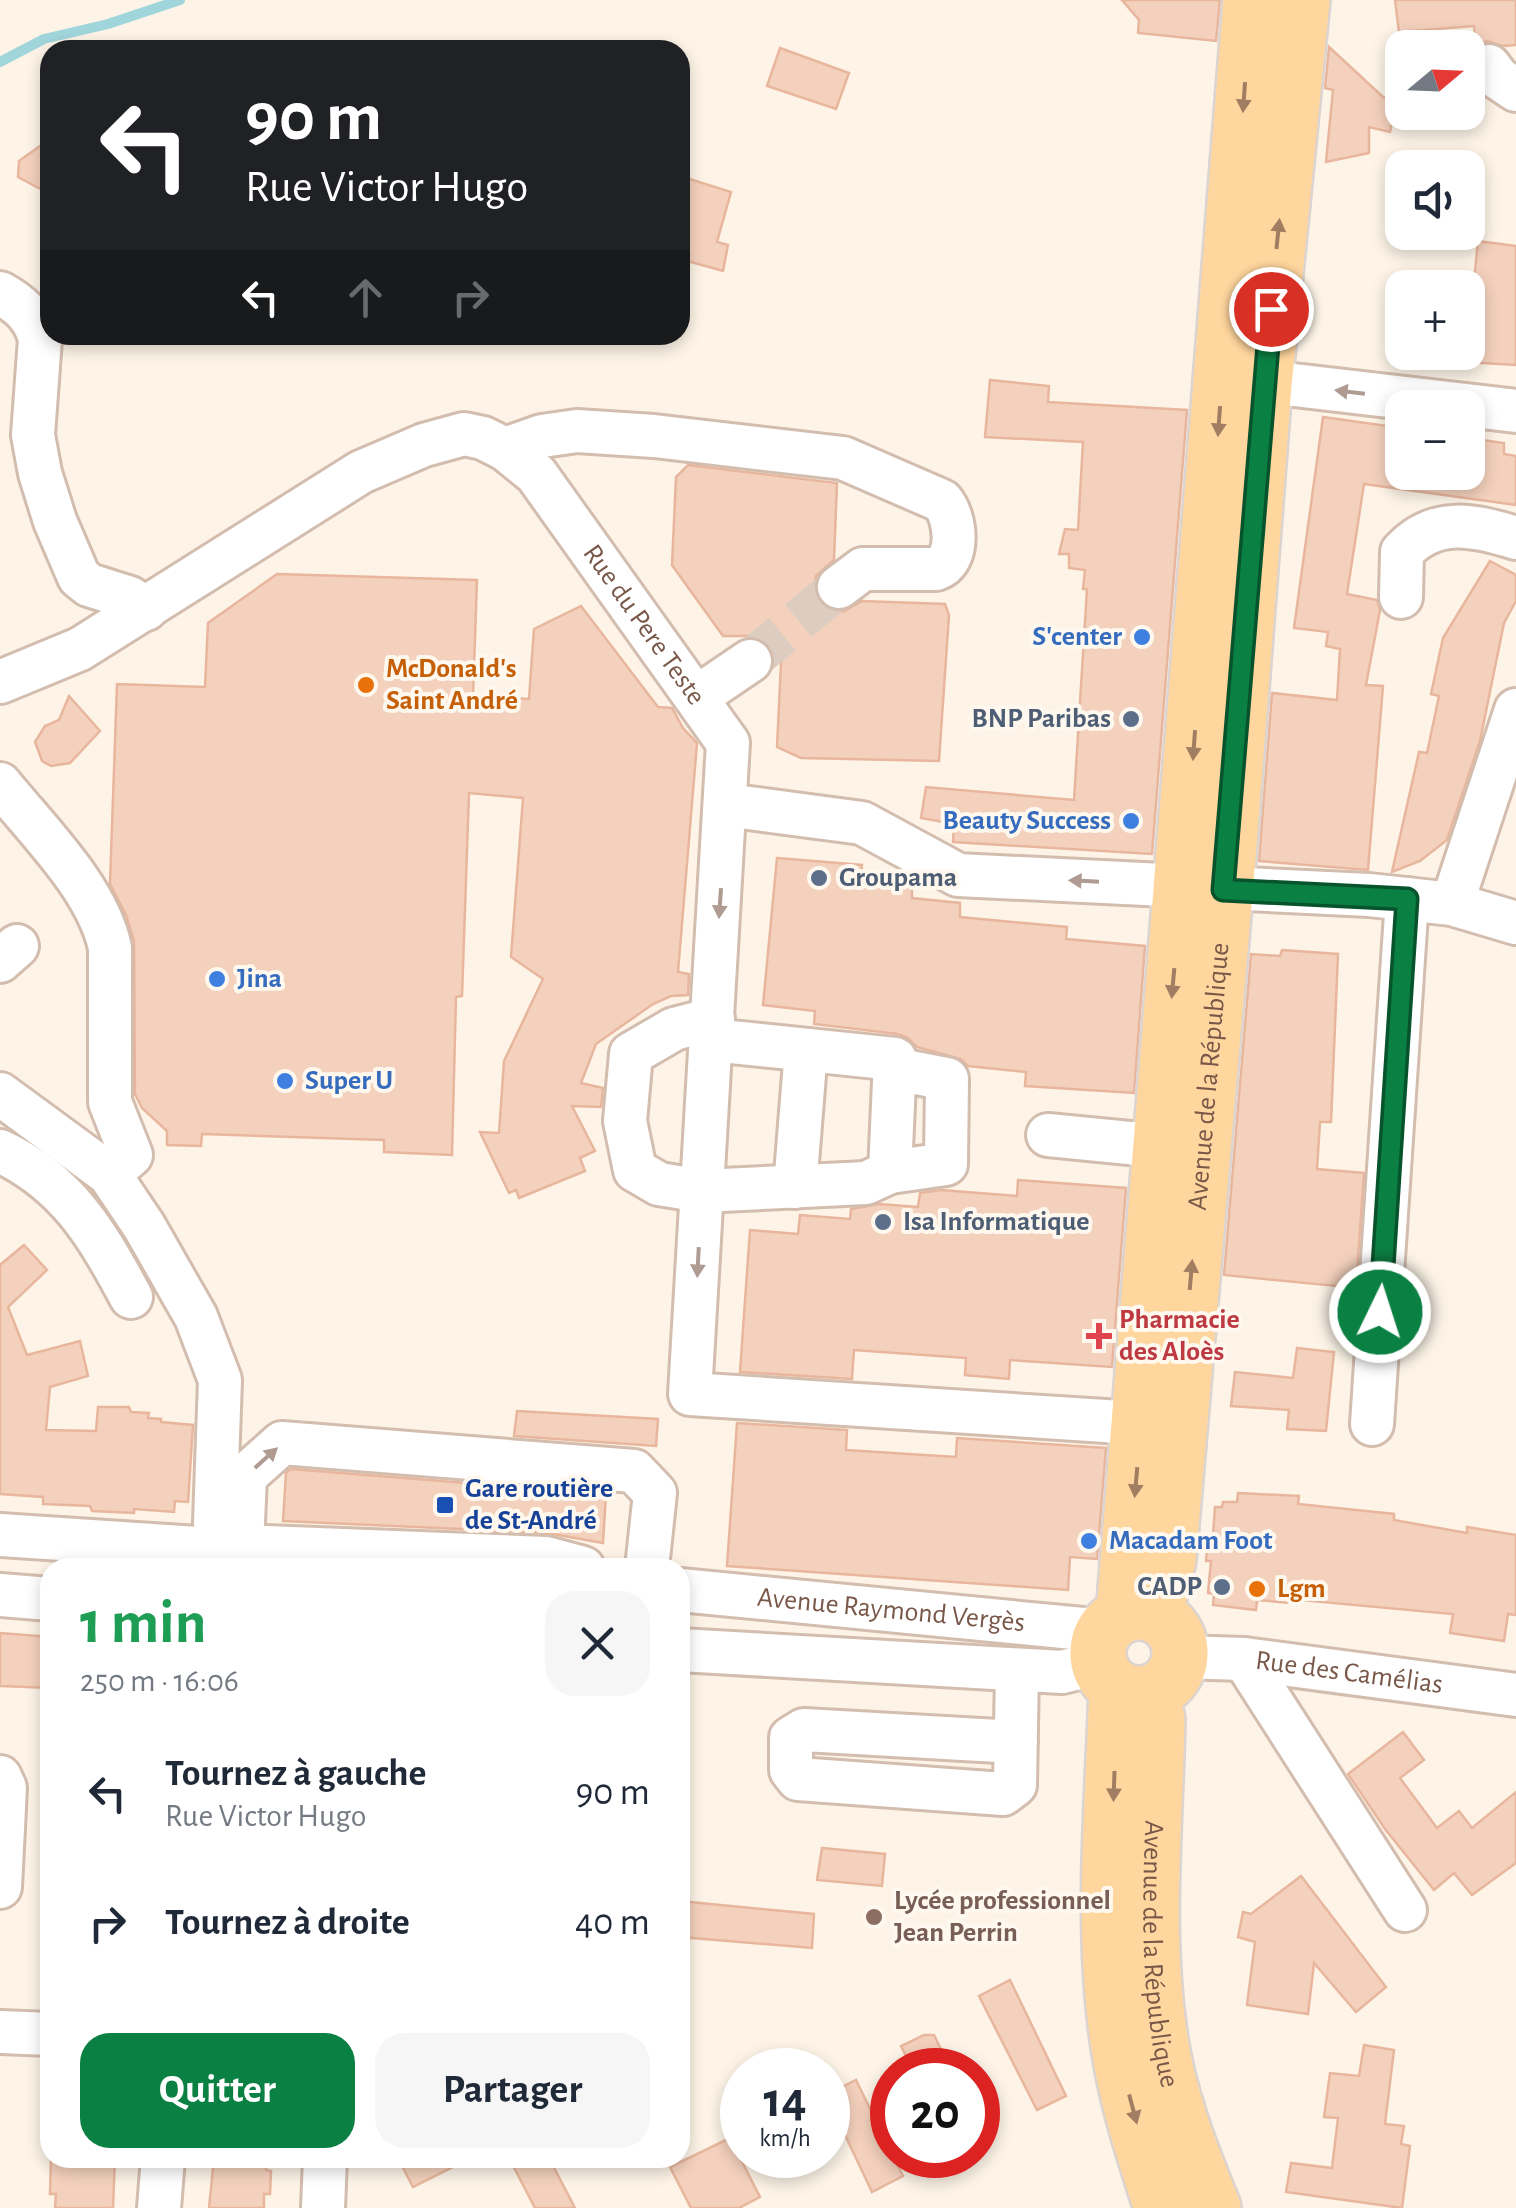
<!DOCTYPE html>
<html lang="fr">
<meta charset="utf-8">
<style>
:root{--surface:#fff;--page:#f6f6f7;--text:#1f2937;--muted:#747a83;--accent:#0b8043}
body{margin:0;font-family:"Alegreya Sans",sans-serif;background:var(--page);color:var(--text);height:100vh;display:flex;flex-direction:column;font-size:38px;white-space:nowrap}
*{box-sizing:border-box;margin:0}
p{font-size:32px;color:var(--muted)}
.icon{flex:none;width:55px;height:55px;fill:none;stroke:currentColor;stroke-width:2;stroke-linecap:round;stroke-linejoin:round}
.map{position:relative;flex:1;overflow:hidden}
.details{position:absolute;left:40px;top:1558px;width:650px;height:610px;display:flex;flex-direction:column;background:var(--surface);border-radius:30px;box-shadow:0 5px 15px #0003}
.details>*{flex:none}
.hud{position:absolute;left:40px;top:40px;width:650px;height:305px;border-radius:30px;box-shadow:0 5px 15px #0003;background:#202124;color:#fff;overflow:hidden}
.needle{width:65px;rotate:71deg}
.controls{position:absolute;left:1385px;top:30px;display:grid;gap:20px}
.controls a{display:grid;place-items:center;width:100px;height:100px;border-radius:20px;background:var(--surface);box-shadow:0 5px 15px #0003;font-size:50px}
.speed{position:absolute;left:720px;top:2048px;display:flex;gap:20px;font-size:50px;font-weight:700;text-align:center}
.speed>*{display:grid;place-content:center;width:130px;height:130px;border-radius:50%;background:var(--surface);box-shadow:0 5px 15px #0003;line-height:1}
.speed small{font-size:25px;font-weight:400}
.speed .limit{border:15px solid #d22;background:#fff;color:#111}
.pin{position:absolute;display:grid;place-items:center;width:85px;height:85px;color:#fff;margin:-42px;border:5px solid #fff;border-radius:50%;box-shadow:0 2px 10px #0007}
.me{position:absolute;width:110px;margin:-55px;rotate:4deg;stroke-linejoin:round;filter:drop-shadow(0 0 8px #0008)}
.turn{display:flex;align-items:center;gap:35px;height:210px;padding:0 40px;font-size:45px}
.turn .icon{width:130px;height:130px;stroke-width:2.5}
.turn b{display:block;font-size:70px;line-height:85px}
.lanes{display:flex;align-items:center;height:95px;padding:0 40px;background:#0003;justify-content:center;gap:50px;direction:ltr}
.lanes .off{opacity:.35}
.round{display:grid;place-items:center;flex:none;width:105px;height:105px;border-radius:30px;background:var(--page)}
.head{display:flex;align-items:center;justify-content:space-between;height:170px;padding:0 40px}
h1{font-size:60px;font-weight:600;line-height:75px;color:#1e9e55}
.action{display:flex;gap:20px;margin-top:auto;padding:20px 40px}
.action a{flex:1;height:115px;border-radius:30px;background:var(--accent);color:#fff;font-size:40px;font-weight:600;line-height:115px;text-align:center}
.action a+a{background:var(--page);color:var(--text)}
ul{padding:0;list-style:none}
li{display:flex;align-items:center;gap:30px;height:130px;padding:0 40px}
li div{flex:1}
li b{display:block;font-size:38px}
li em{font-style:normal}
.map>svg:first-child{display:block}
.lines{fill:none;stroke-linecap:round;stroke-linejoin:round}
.stream{stroke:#a0d5db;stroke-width:10}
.building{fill:#f4d1bd;stroke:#e8b69d;stroke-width:2.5}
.minor-tunnel{stroke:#dccdc0;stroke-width:42;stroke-dasharray:42 21;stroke-linecap:butt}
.minor-casing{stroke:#d3bdae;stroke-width:48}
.major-casing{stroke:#dcd4d0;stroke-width:60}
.minor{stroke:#fff;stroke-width:42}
.major{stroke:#ffd69d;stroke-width:55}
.oneway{fill:#a17e62}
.oneway2{fill:#af9b92}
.route-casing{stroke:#07532c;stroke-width:25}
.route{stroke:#0b8043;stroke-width:18}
.shop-dot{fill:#3f7fe0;stroke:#fff8ef;stroke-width:4}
.food-dot{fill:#e8710a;stroke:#fff8ef;stroke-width:4}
.service-dot{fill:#5c6f8a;stroke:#fff8ef;stroke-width:4}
.health-dot{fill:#e0444e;stroke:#fff8ef;stroke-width:4}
.transit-dot{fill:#1a4fb4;stroke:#fff8ef;stroke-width:4}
.education-dot{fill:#8d6e63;stroke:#fff8ef;stroke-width:4}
.labels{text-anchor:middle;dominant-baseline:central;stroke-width:8;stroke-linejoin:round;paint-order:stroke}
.street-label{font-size:28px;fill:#795849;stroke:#fff8ef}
.shop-label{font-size:28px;font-weight:bold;fill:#366cbe;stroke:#fff8ef;text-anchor:start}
.food-label{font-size:28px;font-weight:bold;fill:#c56008;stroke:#fff8ef;text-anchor:start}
.service-label{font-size:28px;font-weight:bold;fill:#4e5e75;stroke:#fff8ef;text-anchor:end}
.health-label{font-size:28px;font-weight:bold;fill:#be3a42;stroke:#fff8ef;text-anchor:start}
.transit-label{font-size:28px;font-weight:bold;fill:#164399;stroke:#fff8ef;text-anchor:start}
.education-label{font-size:28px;font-weight:bold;fill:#785e54;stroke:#fff8ef;text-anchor:start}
</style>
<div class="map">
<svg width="1516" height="2208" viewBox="0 0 1516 2208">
<rect width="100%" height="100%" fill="#fdf4e7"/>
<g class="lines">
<path class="stream" d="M 0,62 L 44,39 L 108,24 L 180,0"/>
</g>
<g class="building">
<path d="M 1122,0 L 1220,0 L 1216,41 L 1138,33 L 1139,20 Z"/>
<path d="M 1395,0 L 1516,0 L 1516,45 L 1503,46 L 1487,41 L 1476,45 L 1474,26 L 1399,32 Z"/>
<path d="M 1329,47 L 1383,97 L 1396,100 L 1390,132 L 1369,127 L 1369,153 L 1326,162 L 1333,90 L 1325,88 Z"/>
<path d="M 780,48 L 849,73 L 836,109 L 767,86 Z"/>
<path d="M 50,139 L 50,194 L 18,177 L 19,161 Z"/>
<path d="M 680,176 L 731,192 L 717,242 L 728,245 L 723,271 L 680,259 Z"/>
<path d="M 1478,241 L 1516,246 L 1516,365 L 1466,362 Z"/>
<path d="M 990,380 L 1049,386 L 1048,402 L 1187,410 L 1152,854 L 953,842 L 954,824 L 921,818 L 926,787 L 1074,800 L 1087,589 L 1083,589 L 1085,570 L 1069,568 L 1069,554 L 1059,554 L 1065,529 L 1078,530 L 1083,442 L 985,437 Z"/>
<path d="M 1323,417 L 1402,428 L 1402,486 L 1404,472 L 1468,472 L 1468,438 L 1504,443 L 1504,454 L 1516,456 L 1516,505 L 1364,484 L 1347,594 L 1377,600 L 1380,610 L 1366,685 L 1383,686 L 1368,870 L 1259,861 L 1272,693 L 1337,700 L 1340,649 L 1326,646 L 1328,632 L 1294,628 Z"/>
<path d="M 688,465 L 837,483 L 834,560 L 816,576 L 814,589 L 819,601 L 828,610 L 843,612 L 862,601 L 945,604 L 949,615 L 939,761 L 801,758 L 777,747 L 782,642 L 749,636 L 723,636 L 672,565 L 676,477 Z"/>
<path d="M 1490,561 L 1516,575 L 1516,601 L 1504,623 L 1480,741 L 1447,840 L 1420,861 L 1392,872 L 1419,752 L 1427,753 L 1439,696 L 1431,694 L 1443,638 Z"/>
<path d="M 277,574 L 477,580 L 473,696 L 529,699 L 534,629 L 581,606 L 658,707 L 672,708 L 683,728 L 697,743 L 678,972 L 689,974 L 688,995 L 671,996 L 653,1004 L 596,1044 L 581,1083 L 603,1088 L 601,1107 L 572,1106 L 595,1151 L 580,1158 L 585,1171 L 519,1198 L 516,1190 L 509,1193 L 480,1132 L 499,1133 L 504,1061 L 543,979 L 511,957 L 523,798 L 469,793 L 462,996 L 456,997 L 452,1155 L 384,1152 L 384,1140 L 202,1134 L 201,1146 L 167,1145 L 167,1131 L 142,1108 L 135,1094 L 134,941 L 126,915 L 110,884 L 117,684 L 205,687 L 208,623 Z"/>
<path d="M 69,696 L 100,731 L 70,763 L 51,766 L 42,761 L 35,742 L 45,726 L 59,720 Z"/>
<path d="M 777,858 L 862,865 L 861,878 L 912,882 L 912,898 L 960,903 L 960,917 L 1067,927 L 1066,939 L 1145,946 L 1134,1093 L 1025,1086 L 1026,1072 L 968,1066 L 961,1059 L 917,1047 L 908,1038 L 898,1034 L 814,1024 L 815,1011 L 763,1005 Z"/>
<path d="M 1282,950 L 1338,954 L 1331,1122 L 1320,1122 L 1317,1169 L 1364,1173 L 1356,1288 L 1224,1275 L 1251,954 L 1280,956 Z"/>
<path d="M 1018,1180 L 1126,1188 L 1112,1367 L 1010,1360 L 1009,1379 L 965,1375 L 966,1358 L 854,1350 L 852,1379 L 740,1372 L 750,1230 L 798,1234 L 800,1215 L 850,1219 L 851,1209 L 879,1204 L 918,1207 L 920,1193 L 941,1190 L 1017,1196 Z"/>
<path d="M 24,1245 L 47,1270 L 8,1307 L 27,1355 L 80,1341 L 88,1376 L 50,1387 L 46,1430 L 96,1431 L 98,1407 L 129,1407 L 131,1412 L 149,1413 L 148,1418 L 161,1419 L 161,1422 L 193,1425 L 188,1502 L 175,1501 L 174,1512 L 134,1509 L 134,1513 L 92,1511 L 90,1506 L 43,1504 L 43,1497 L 0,1494 L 0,1265 Z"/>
<path d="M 1297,1348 L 1334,1352 L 1326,1431 L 1287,1429 L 1289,1410 L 1231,1406 L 1235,1372 L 1293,1378 Z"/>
<path d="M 517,1411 L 658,1419 L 656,1446 L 514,1436 Z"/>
<path d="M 737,1423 L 847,1430 L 846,1450 L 956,1457 L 957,1438 L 1106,1448 L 1097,1559 L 1070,1557 L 1068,1590 L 727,1566 Z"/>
<path d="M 291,1469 L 606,1494 L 603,1543 L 547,1533 L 283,1521 L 286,1473 Z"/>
<path d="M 1238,1493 L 1299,1496 L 1298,1504 L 1394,1514 L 1394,1520 L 1467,1533 L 1467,1527 L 1516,1535 L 1516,1615 L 1508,1614 L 1504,1641 L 1450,1633 L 1453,1614 L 1290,1599 L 1290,1603 L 1257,1600 L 1256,1610 L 1213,1605 L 1214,1594 L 1208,1593 L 1211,1561 L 1206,1561 L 1208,1535 L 1213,1535 L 1215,1507 L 1222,1507 L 1223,1502 L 1237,1502 Z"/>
<path d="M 0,1633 L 50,1637 L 50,1688 L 0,1686 Z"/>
<path d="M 1403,1732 L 1424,1760 L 1400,1778 L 1437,1828 L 1459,1811 L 1472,1828 L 1516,1792 L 1516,1863 L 1472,1895 L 1454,1873 L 1434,1890 L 1385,1829 L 1348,1774 Z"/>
<path d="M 822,1848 L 885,1854 L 882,1886 L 817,1880 Z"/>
<path d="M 1301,1876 L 1386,1987 L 1356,2012 L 1314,1963 L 1308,2014 L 1247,2005 L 1255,1942 L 1238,1937 L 1243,1912 L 1251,1914 Z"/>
<path d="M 680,1901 L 814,1914 L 812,1948 L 680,1937 Z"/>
<path d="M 1010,1980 L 1066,2096 L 1037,2110 L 979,1996 Z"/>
<path d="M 924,2035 L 934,2035 L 951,2070 L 913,2070 L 901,2046 Z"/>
<path d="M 1364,2045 L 1394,2050 L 1385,2124 L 1404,2126 L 1401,2144 L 1410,2146 L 1402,2208 L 1286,2192 L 1291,2163 L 1332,2168 L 1338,2118 L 1324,2117 L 1330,2073 L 1359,2076 Z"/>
<path d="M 856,2080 L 903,2176 L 872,2192 L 828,2099 L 828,2094 Z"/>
<path d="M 730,2138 L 760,2197 L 739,2208 L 691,2208 L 670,2167 Z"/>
<path d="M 51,2158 L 115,2158 L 113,2208 L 55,2208 L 56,2194 L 50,2194 Z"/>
<path d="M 214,2158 L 267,2158 L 266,2170 L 271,2171 L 270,2194 L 264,2194 L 264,2208 L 209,2208 Z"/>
<path d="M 398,2158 L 471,2158 L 413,2187 Z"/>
<path d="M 509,2158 L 549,2158 L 575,2208 L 535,2208 Z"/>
</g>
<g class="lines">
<path class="minor-tunnel" d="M 750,661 L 839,587"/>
<g class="minor-casing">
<g id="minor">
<path d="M 1489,66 L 1498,78 L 1516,90"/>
<path d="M 0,293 C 20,304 34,316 40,339 L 33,435 L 40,473 L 55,521 L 79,577 L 89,585 L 130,598 L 146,609"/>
<path d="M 1264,385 L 1294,385 L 1516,411"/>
<path d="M 505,449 L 542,436 L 577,431 L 654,436 L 843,458 L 942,501 C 956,517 961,561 936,569 L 863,569 L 839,587"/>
<path d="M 1401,597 L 1402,552 C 1435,516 1474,525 1516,538"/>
<path id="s1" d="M 0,682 L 80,649 L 361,472 L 424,445 L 464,434 L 483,438 L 505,449 L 536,474 L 728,743 L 690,1394 L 1121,1422 L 1141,1428"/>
<path d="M 697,697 L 750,661"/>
<path d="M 0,784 C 38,831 98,889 110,948 L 110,1102 L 131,1155 L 109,1174"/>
<path d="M 726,805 L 862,823 L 958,875 L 1369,895 L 1452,904 L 1516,923"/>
<path d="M 1452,904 L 1516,710"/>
<path d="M 0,961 L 17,946"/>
<path d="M 712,1040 L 895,1059 L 890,1172 L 866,1183 L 702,1191 L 659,1184 L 635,1170 L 625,1121 L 631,1054 L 674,1029 L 713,1019"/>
<path d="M 0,1094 L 109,1174 L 144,1226 L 196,1317 L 220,1380 L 215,1522"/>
<path d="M 1048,1135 L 1160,1146"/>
<path d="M 0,1151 C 68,1183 97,1234 131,1297"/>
<path d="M 890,1172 L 946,1164 L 947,1079 L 895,1069"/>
<path d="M 795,1187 L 806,1050"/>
<path d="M 1372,1424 L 1407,899"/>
<path d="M 0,1535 L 213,1549 L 242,1546 L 546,1558 L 583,1568"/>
<path d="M 242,1546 L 245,1476 L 282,1443 L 634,1471 L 655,1493 L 647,1568"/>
<path id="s2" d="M 680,1590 L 1104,1631"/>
<path d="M 0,1595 L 50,1599"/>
<path d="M 680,1650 L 1062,1672 L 1099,1663"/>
<path id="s3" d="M 1180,1657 L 1244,1659 L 1516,1695"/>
<path d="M 1244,1659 L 1405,1910"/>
<path d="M 1016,1742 L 804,1730 L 791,1738 L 791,1770 L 798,1779 L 1003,1794 L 1015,1785 L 1017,1670"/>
<path d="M 0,1777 L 5,1788 L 0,1887"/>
<path d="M 0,2032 L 50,2034"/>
<path d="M 159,2208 L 163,2158"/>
<path d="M 323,2208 L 325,2158"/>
</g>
</g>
<g class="major-casing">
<g id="major">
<circle cx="1139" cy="1653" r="41"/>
<path d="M 1124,1615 L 1251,0"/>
<path id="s4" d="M 1154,1615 L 1168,1560 L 1229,845 L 1264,385 L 1302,0"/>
<path d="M 1117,1689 C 1113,1807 1101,1929 1119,2046 C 1127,2101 1145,2155 1162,2208"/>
<path id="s5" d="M 1152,1693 L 1157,1720 C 1155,1824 1144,1929 1159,2033 C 1167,2094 1190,2152 1213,2208"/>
</g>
</g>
<use href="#minor" class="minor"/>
<use href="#major" class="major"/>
</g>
<defs><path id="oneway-solid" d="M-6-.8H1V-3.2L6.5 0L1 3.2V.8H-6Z" transform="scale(2.5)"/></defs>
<g class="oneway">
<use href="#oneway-solid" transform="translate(1244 97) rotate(94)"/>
<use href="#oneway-solid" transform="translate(1278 234) rotate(-84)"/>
<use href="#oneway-solid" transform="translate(1219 421) rotate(94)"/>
<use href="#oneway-solid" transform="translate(1194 745) rotate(94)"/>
<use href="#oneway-solid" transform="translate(1173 983) rotate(95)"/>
<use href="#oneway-solid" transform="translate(1191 1275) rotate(-85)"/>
<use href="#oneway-solid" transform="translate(1136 1482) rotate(95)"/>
<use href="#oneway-solid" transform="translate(1114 1786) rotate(92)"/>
<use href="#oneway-solid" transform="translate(1133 2109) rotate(75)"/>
</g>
<g class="oneway2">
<use href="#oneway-solid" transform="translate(1350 392) rotate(-173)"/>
<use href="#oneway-solid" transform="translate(1084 881) rotate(-177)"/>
<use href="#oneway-solid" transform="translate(720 903) rotate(94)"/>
<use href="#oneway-solid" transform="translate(698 1262) rotate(93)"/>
<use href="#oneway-solid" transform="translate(266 1458) rotate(-42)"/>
</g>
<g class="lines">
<g class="route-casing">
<path id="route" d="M 1271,309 L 1223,890 L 1407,899 L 1380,1312"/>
</g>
<use href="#route" class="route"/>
</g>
<g class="shop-dot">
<circle cx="1142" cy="637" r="10"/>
<circle cx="1131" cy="821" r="10"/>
<circle cx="217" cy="979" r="10"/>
<circle cx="285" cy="1081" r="10"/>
<circle cx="1089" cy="1541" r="10"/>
</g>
<g class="food-dot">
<circle cx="366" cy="685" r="10"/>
<circle cx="1257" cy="1589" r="10"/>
</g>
<g class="service-dot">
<circle cx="1131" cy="719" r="10"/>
<circle cx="819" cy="878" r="10"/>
<circle cx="883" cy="1222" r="10"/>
<circle cx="1222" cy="1587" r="10"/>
</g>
<path class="health-dot" d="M1094 1321h10v10h10v10h-10v10h-10v-10h-10v-10h10z"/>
<rect class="transit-dot" x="435" y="1495" width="20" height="20" rx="5"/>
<circle class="education-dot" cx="874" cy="1917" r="10"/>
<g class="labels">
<g class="street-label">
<text stroke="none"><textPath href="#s1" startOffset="798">Rue du Pere Teste</textPath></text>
<text stroke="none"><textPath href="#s4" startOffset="542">Avenue de la République</textPath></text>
<text stroke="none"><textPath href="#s2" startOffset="212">Avenue Raymond Vergès</textPath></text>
<text stroke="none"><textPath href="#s3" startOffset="170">Rue des Camélias</textPath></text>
<text stroke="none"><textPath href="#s5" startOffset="262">Avenue de la République</textPath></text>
</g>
<g class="shop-label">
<text x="1122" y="637" text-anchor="end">S'center</text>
<text x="1111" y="821" text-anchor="end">Beauty Success</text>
<text x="237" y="979">Jina</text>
<text x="305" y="1081">Super U</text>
<text x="1109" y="1541">Macadam Foot</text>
</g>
<g class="food-label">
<text x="386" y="669">McDonald's<tspan x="386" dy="32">Saint André</tspan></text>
<text x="1277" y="1589">Lgm</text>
</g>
<g class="service-label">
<text x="1111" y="719">BNP Paribas</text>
<text x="839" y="878" text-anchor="start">Groupama</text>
<text x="903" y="1222" text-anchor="start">Isa Informatique</text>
<text x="1202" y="1587">CADP</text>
</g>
<g class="health-label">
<text x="1119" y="1320">Pharmacie<tspan x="1119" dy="32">des Aloès</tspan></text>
</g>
<g class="transit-label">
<text x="465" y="1489">Gare routière<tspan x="465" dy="32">de St-André</tspan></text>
</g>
<g class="education-label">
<text x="894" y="1901">Lycée professionnel<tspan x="894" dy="32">Jean Perrin</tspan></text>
</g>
</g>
</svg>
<div class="controls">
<a><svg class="needle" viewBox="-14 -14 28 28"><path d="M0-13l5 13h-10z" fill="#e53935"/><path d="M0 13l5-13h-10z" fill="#747a83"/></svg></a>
<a><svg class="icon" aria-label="sound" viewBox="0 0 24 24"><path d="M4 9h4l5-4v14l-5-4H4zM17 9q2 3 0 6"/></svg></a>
<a>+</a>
<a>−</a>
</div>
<div class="speed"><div>14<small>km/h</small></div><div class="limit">20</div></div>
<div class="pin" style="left:1271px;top:309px;background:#d93025"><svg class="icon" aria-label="arrive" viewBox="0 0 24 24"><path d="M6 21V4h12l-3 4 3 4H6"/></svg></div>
<svg class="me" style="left:1380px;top:1312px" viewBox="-20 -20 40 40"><circle r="17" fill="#0b8043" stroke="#fff" stroke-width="3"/><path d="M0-11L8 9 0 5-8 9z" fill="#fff"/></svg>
<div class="hud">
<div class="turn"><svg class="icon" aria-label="left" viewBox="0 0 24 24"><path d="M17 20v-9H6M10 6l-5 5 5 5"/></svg><div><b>90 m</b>Rue Victor Hugo</div></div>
<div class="lanes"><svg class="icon" aria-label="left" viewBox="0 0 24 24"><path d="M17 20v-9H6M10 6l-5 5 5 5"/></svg><svg class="icon off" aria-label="ahead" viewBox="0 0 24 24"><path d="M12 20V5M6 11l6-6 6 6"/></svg><svg class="icon off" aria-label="right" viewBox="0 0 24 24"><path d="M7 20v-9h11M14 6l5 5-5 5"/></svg></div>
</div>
<section class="details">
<div class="head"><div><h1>1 min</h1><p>250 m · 16:06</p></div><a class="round"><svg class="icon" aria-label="close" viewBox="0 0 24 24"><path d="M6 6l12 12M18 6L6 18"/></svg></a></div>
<ul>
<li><svg class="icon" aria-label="left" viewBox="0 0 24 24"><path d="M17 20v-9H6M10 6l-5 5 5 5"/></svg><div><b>Tournez à gauche</b><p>Rue Victor Hugo</p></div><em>90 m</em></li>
<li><svg class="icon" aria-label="right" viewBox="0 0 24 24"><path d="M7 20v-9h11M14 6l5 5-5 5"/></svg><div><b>Tournez à droite</b></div><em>40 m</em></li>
</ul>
<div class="action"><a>Quitter</a><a>Partager</a></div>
</section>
</div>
